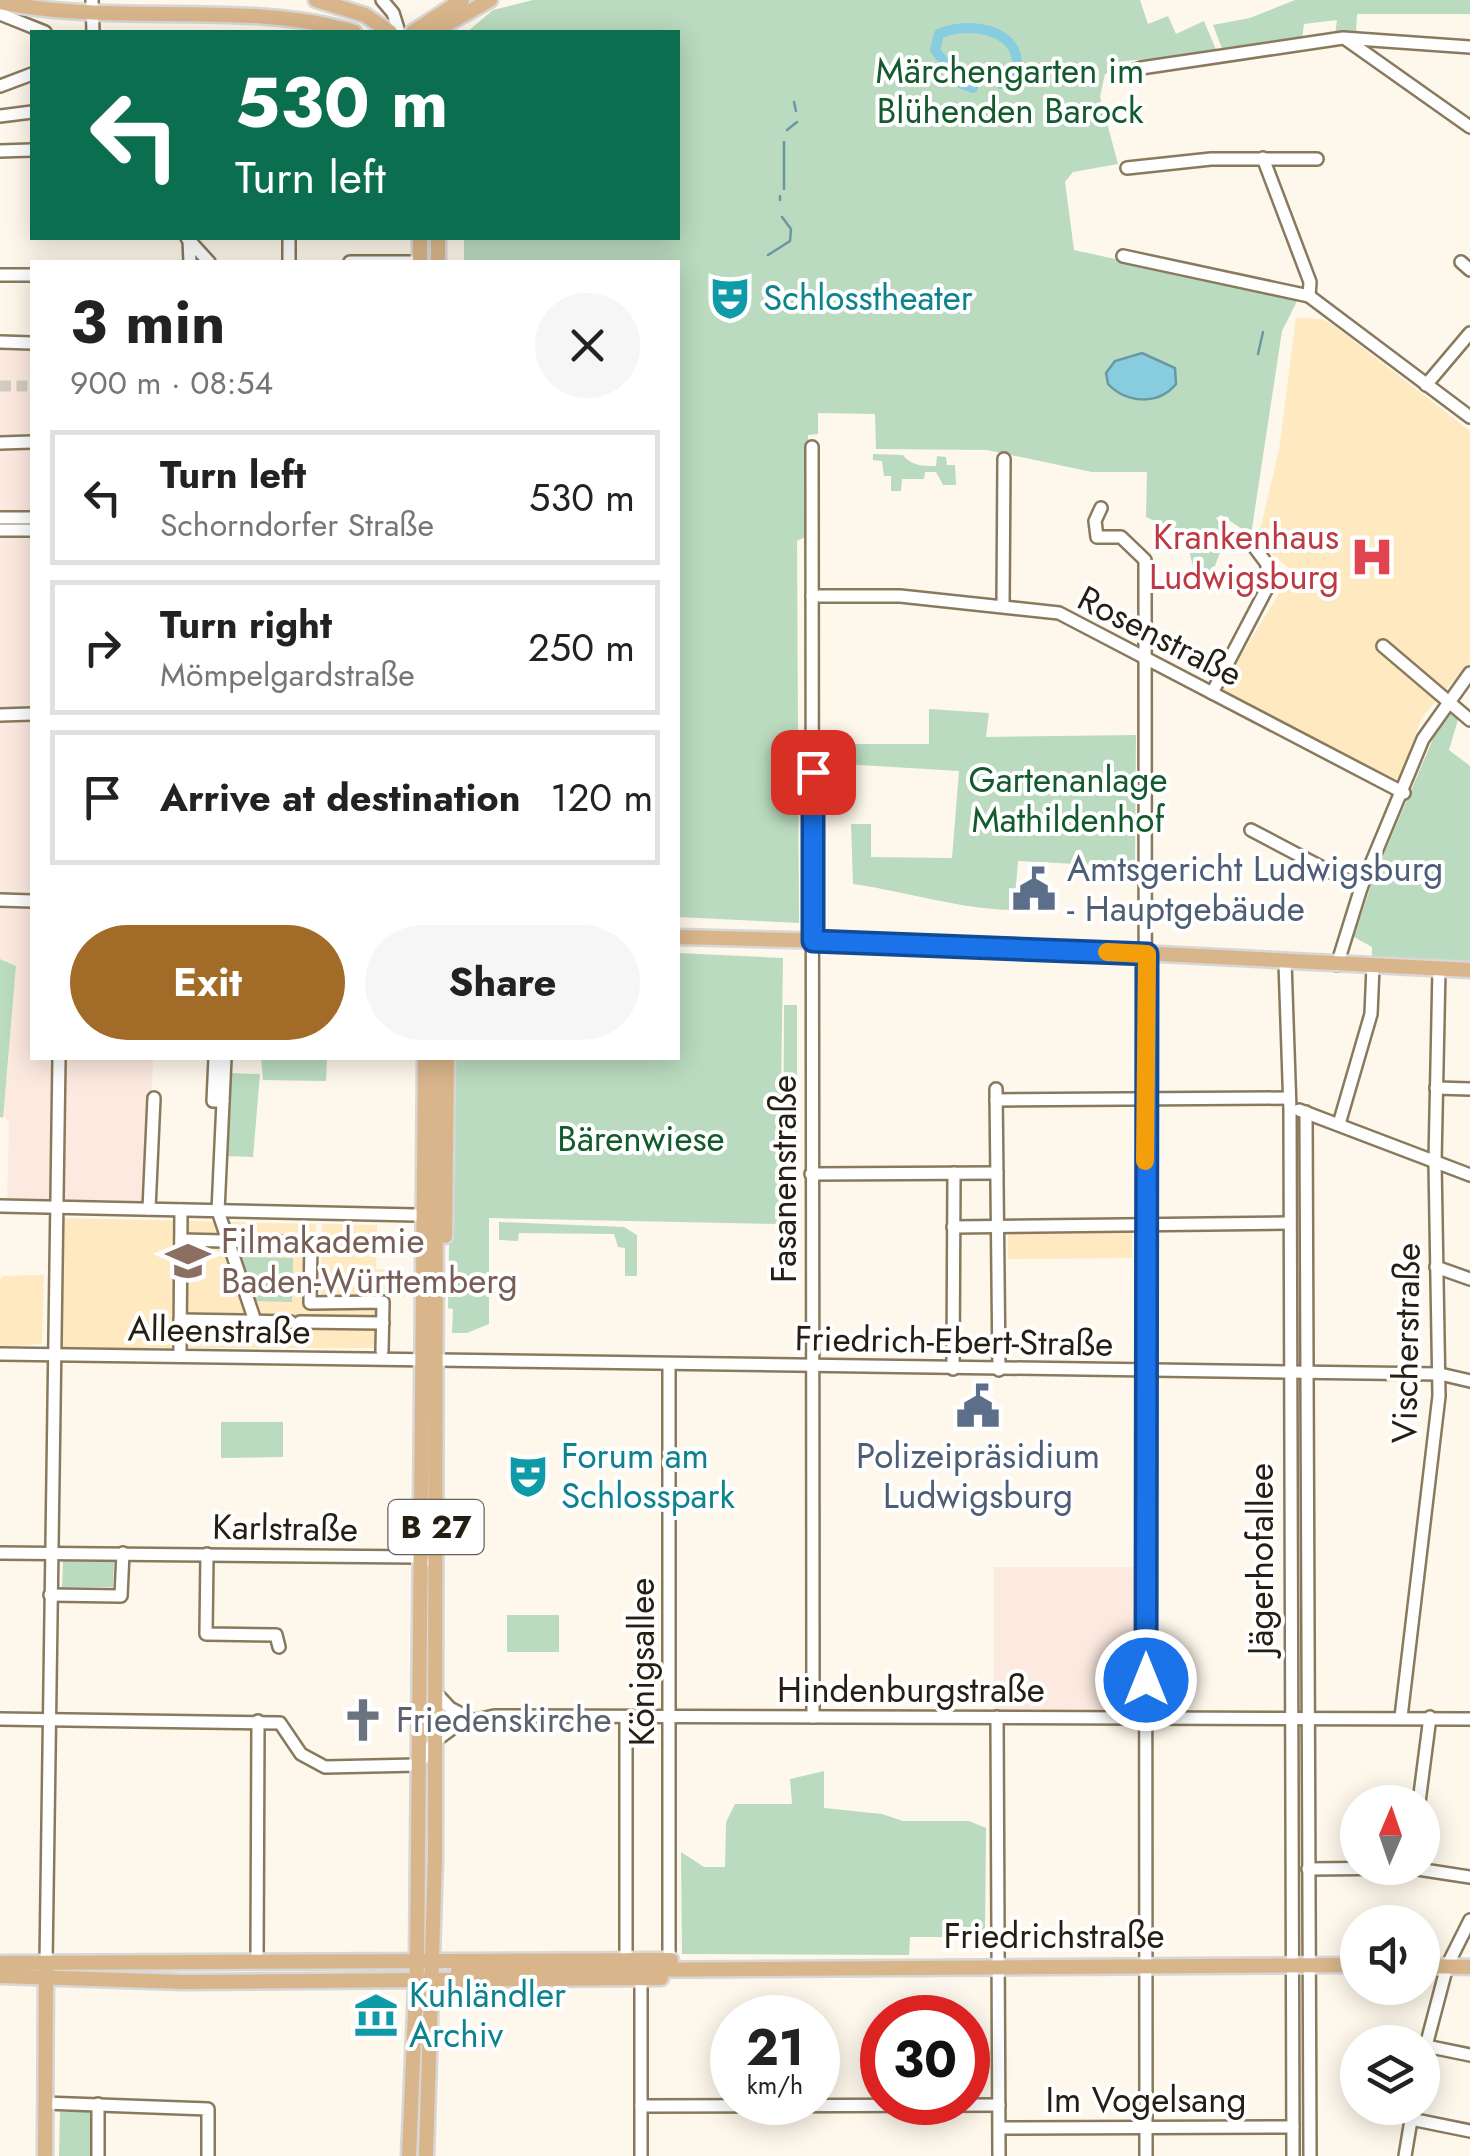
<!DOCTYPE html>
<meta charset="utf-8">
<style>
:root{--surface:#fff;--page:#f6f6f6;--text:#222;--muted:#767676;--line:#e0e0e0;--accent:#a26b27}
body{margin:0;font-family:Jost,sans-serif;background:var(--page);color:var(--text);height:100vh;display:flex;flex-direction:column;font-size:38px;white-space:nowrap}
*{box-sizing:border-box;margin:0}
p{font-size:32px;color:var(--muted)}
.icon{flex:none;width:55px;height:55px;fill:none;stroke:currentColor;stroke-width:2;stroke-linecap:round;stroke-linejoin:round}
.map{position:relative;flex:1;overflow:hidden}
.sheet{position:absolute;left:30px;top:260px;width:650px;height:800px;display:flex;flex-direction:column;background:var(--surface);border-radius:0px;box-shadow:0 5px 25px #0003}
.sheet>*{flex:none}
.banner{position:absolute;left:30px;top:30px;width:650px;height:210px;border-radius:0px;box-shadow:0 5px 25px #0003;background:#0b6e4f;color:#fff;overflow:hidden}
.needle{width:65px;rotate:2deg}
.tools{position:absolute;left:1340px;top:1785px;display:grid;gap:20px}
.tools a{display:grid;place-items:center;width:100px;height:100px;border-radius:50%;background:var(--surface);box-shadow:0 5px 25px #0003;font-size:50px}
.speed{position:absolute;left:710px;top:1995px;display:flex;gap:20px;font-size:50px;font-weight:700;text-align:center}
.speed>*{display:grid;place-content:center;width:130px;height:130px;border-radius:50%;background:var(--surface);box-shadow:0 5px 25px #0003;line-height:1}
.speed small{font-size:25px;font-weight:400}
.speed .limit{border:15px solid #d22;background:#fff;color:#111}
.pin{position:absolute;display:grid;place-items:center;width:85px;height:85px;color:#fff;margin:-42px;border-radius:20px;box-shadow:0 5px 15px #0006}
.me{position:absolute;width:110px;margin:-55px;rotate:0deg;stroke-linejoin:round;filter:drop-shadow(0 0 8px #0008)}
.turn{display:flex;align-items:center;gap:35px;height:210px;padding:0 40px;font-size:45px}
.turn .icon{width:130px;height:130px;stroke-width:2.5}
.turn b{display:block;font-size:70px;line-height:85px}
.round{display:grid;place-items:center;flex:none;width:105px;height:105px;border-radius:52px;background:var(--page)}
.summary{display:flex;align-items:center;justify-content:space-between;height:170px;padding:0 40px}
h1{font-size:60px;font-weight:700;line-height:75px}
.primary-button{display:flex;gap:20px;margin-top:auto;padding:20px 40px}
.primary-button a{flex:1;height:115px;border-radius:60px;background:var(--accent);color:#fff;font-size:40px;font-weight:700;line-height:115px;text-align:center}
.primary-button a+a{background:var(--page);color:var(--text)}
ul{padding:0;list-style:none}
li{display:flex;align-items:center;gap:30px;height:135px;margin:0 20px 15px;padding:0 20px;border:5px solid var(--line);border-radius:0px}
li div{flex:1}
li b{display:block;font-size:38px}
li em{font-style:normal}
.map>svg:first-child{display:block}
.commercial{fill:#fceae0}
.built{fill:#fee9c1}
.green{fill:#badbbf}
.water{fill:#88ccdf;stroke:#6a98a2;stroke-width:2.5}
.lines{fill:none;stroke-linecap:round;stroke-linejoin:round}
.stream{stroke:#6a98a2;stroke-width:2.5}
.canal{stroke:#88ccdf;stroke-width:10}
.minor-tunnel{stroke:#d3ccc0;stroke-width:11;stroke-dasharray:11 5.5;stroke-linecap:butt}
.major-tunnel{stroke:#d3ccc0;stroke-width:14;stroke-dasharray:14 7;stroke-linecap:butt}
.minor-casing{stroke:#897a5d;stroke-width:16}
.major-casing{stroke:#d8d7d5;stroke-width:19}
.minor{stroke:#fff;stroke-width:11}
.major{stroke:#d9b58b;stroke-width:14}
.route-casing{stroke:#114b97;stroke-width:25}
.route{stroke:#1a73e8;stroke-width:18}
.slow{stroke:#f59e0b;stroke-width:18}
.labels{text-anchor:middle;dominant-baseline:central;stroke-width:8;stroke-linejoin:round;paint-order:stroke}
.shield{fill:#fff;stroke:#66625a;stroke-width:2.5}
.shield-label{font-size:32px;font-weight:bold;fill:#251f13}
.park-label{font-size:35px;fill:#135b2c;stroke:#fff}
.culture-label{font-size:35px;fill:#0d838f;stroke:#fff;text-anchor:start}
.health-label{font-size:35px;fill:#be3a42;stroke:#fff;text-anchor:end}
.street-label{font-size:35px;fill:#251f13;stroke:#fff}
.service-label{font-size:35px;fill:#4e5e75;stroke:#fff;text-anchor:start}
.education-label{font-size:35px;fill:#785e54;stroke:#fff;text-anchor:start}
.worship-label{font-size:35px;fill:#5b616d;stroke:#fff;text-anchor:start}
</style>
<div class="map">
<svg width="1470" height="2156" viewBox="0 0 1470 2156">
<rect width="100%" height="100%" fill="#fef7eb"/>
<g class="commercial">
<path d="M 0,343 L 32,344 L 32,1058 L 153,1058 L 147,1207 L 7,1204 L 9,1122 L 3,1115 L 16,966 L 0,959 Z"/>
<rect x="994" y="1567" width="146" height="146"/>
</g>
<g class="built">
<path d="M 1296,318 L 1322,319 L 1333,325 L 1470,431 L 1470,662 L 1422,717 L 1400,777 L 1395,780 L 1220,690 L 1293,571 L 1257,543 L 1279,450 Z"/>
<path d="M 61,1218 L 316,1224 L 315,1298 L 321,1298 L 322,1224 L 377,1225 L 376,1269 L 404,1270 L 405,1297 L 366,1298 L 386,1299 L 385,1348 L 58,1348 Z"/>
<path d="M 1132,1233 L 1132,1258 L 1008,1259 L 1008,1234 Z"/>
<path d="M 44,1275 L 42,1344 L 0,1347 L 0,1280 L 3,1276 Z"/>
</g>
<g class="green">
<path d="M 533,0 L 1140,0 L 1148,24 L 1168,16 L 1176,34 L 1204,21 L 1217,52 L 1117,62 L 1113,73 L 1105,74 L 1100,97 L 1118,164 L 1073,172 L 1065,182 L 1074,250 L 1298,299 L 1282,331 L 1251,535 L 1221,515 L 1216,518 L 1227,534 L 1210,579 L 1194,570 L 1185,535 L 1146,517 L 1147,472 L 1092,472 L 987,450 L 876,449 L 875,414 L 818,413 L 818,434 L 808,435 L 807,536 L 797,541 L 799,923 L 678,917 L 678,262 L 464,262 L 464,238 L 678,238 L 678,32 L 467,32 L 493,10 Z"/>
<path d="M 1295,0 L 1470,0 L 1470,14 L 1357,14 L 1356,34 L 1335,35 L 1337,20 L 1304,24 L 1302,39 L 1223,51 L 1213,25 L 1250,18 Z"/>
<path d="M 873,454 L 903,455 C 911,466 924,466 936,466 L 937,456 L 946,457 L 947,465 L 955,465 L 956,485 L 943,485 L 936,472 L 925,472 L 924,479 L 902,479 L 901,491 L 891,491 L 891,476 L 884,476 L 882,461 L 873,460 Z"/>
<path d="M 1447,706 L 1459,716 L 1449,750 L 1470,766 L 1470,962 L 1372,958 L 1372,947 L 1354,937 L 1372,882 Z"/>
<path d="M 929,709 L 989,713 L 986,737 L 1136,735 L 1135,867 L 1018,861 L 1014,910 C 959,909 908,892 853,884 L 851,824 L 871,824 L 871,857 L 952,858 L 959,771 L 826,763 L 828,744 L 929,744 Z"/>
<path d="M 678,953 L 783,958 L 779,1224 L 489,1218 L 489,1324 L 467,1333 L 452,1333 L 453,1309 L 448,1308 L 452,1058 L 678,1058 Z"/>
<path d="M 0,959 L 16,966 L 3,1118 L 0,1117 Z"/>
<path d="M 784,1005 L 797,1005 L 797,1242 L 787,1241 L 788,1226 L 783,1226 Z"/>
<path d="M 261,1058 L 327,1058 L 326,1081 L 263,1080 Z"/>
<path d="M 228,1073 L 260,1074 L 253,1157 L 225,1156 Z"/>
<path d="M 499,1222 L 624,1227 L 637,1235 L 637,1276 L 625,1276 L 625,1248 L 618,1247 L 614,1234 L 519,1233 L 518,1241 L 499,1240 Z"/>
<path d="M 239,1257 L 293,1258 L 292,1302 L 255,1301 Z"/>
<path d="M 221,1422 L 283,1422 L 283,1457 L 221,1458 Z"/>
<path d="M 63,1561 L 114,1562 L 113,1587 L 62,1587 Z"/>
<rect x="507" y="1615" width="52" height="37"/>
<path d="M 824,1771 L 824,1808 L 882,1814 L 903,1821 L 969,1821 L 986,1828 L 985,1937 L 910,1937 L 909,1955 L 682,1954 L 681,1852 L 704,1867 L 725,1867 L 726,1822 L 735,1804 L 792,1804 L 790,1779 Z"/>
<path d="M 60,2112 L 91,2112 L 90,2156 L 59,2156 Z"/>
</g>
<path class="water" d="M 1142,353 L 1175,368 L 1176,384 C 1158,406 1126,403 1108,384 L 1106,373 L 1115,361 Z"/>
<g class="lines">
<g class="stream">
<path d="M 933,79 L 945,62"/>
<path d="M 794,102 L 796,111"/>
<path d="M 787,130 L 797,122"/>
<path d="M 784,142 L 784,189"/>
<path d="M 780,196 L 780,200"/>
<path d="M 768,255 L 790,241 L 791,229 L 782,217"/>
<path d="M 1258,354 L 1263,332"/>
</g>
<path class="canal" d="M 973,88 L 962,84 L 935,50 L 939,34 C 966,21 1019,28 1017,66 L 1001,84"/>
<path class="minor-tunnel" d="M 0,386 L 32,386"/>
<path class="major-tunnel" d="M 363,1971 L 458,1971"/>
<g class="minor-casing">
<g id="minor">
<path d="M 92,0 L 93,32"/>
<path d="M 382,0 L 393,13 L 399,32"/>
<path d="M 0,14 L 45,32"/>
<path d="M 1347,40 L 1470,127"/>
<path d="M 1123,74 L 1141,68 L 1343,38 L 1470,47"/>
<path d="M 0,86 L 32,74"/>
<path d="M 0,116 L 32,112"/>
<path d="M 0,151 L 32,150"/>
<path d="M 1263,158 L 1310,282 L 1309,296"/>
<path d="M 1127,168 L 1211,159 L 1317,159"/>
<path d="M 187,238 L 209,262"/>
<path d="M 289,238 L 289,262"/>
<path d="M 189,240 L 190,262"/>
<path d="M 1123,256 L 1309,296"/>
<path d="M 350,262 L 421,262"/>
<path d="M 1461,262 L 1470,270"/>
<path d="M 0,275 L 32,275"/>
<path d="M 1309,296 L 1470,417"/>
<path d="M 0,342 L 32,343"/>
<path d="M 1426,385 L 1470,333"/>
<path d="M 0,443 L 32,442"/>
<path d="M 812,447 L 813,1717"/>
<path d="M 1101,508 L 1095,521 L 1097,537 L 1121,537 L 1145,560 L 1146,2156"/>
<path d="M 0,518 L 32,518"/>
<path d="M 0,530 L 32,530"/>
<path d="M 812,596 L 900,596 L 1059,613 L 1404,793"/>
<path d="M 1003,605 L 1004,459"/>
<path d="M 1383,646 L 1470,720"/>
<path d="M 1212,693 L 1267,588 L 1267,564 L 1252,544"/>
<path d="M 0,715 L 32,714"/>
<path d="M 1251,830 L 1361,888"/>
<path d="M 0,900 L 32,901"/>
<path d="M 1285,962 L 1290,1110 L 1293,2156"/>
<path d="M 1337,965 L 1361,888 L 1423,739 L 1470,673"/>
<path d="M 215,1058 L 213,1101 L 223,1101"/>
<path d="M 225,1058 L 218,1211 L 259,1333"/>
<path d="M 1436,1088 L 1470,1089"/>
<path d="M 996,1089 L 999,1370"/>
<path d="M 996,1100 L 1289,1098"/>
<path d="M 1299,1110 L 1470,1175"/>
<path d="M 1306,1112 L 1310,2156"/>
<path d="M 1339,1124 L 1371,1014 L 1373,967"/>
<path d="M 811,1174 L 997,1173"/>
<path d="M 0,1206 L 416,1215"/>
<path d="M 149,1209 L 154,1098"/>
<path d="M 953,1227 L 1288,1223"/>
<path d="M 181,1240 L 311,1243 L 310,1303 L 383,1302 L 382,1351"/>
<path d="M 1436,1267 L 1470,1279"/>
<path d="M 180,1320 L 291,1322"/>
<path d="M 300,1322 L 383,1323"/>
<path d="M 180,1351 L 181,1210"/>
<path d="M 0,1354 L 1440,1374 L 1470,1381"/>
<path d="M 953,1369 L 954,1173"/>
<path d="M 0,1553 L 418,1557 L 424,1563"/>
<path d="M 207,1554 L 206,1634 L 276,1635 L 279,1647"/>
<path d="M 50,1595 L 121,1596 L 123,1553"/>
<path d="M 435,1692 L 450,1708 L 471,1719"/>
<path d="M 997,1717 L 999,2156"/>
<path d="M 1401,1717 L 1439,1396 L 1435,1162 L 1439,969"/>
<path d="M 0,1719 L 280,1723 L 301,1754 L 325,1767 L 418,1765"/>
<path d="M 418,1765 L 435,1741 L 458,1724 L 494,1716 L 1470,1719"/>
<path d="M 1419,1802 L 1430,1717"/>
<path d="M 1308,1869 L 1411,1868 L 1470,1877"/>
<path d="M 626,1959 L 626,1719"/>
<path d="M 669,1960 L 669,1364"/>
<path d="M 257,1962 L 258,1721"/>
<path d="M 46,1963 L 59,1058"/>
<path d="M 641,1979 L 641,2156"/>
<path d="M 1426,2046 L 1470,2055"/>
<path d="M 1422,2061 L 1447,1966 L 1470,1920"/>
<path d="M 44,2103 L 208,2109 L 208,2156"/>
<path d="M 641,2106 L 999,2105"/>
<path d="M 1411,2119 L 1470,2131"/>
<path d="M 1000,2128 L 1293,2127"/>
<path d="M 98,2156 L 98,2104"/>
<path d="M 1405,2156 L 1413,2108"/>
</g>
</g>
<g class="major-casing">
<g id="major">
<path d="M 316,0 L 365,15 L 390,32"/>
<path d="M 0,2 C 113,26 251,0 354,32"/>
<path d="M 413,32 L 462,0"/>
<path d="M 433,32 L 490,0"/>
<path d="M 420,238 L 420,262"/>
<path d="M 438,262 L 438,238"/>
<path d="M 678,937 L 1006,946 L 1470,970"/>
<path d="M 445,1236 L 447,1058"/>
<path d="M 0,1963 L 671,1960"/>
<path d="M 1422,1966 L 1470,1967"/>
<path d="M 458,1971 L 1358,1965"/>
<path d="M 0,1976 L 183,1982 L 661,1978"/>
<path d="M 45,2156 L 46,1968"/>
<path d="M 409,2156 L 417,1963 L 425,1058"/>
<path d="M 426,2156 L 435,1858 L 436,1058"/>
</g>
</g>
<use href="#minor" class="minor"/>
<use href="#major" class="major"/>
</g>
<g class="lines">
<g class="route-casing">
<path id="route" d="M 813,772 L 813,941 L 1147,954 L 1146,1680"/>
</g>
<use href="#route" class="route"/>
<path class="slow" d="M 1107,952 L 1147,954 L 1145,1161"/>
</g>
<defs>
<g id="theatre-bare" transform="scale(3.45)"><path d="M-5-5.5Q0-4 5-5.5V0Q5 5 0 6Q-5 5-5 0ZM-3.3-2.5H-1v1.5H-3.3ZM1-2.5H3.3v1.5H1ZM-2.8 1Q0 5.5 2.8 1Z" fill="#0f9aa8" stroke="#fff" stroke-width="2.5" paint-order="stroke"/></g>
<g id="hospital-bare" transform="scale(3.45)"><path d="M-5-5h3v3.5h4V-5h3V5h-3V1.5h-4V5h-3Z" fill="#e0444e" stroke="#fff" stroke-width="2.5" paint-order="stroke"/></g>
<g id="civic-bare" transform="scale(3.45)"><path d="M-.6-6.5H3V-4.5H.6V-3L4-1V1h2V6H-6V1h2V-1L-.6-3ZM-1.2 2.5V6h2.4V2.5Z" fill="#5c6f8a" stroke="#fff" stroke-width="2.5" paint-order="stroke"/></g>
<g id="university-bare" transform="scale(3.45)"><path d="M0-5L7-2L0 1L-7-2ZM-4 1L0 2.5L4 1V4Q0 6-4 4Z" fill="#8d6e63" stroke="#fff" stroke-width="2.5" paint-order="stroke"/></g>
<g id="church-bare" transform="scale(3.45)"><path d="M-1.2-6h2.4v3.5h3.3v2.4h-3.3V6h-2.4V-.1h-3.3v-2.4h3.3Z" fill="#6b7280" stroke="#fff" stroke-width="2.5" paint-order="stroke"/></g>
<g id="museum-bare" transform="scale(3.45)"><path d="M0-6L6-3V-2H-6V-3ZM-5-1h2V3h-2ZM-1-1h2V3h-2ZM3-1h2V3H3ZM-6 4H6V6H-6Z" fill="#0f9aa8" stroke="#fff" stroke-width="2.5" paint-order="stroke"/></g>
</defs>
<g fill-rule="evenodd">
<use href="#theatre-bare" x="730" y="298"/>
<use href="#hospital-bare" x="1372" y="557"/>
<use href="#civic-bare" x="1034" y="889"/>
<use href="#university-bare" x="188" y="1261"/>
<use href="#civic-bare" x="978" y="1406"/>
<use href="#theatre-bare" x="528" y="1476"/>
<use href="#church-bare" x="363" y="1720"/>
<use href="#museum-bare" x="376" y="2015"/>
</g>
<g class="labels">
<rect class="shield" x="388.5" y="1500" width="95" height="54" rx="8"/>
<g class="shield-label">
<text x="436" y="1527">B 27</text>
</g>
<g class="park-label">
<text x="1010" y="71">Märchengarten im<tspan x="1010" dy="40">Blühenden Barock</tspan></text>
<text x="1068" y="780">Gartenanlage<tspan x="1068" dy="40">Mathildenhof</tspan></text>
<text x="641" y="1139">Bärenwiese</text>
</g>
<g class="culture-label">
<text x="763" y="298">Schlosstheater</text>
<text x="561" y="1456">Forum am<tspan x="561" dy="40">Schlosspark</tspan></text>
<text x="409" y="1995">Kuhländler<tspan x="409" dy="40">Archiv</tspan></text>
</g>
<g class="health-label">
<text x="1339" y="537">Krankenhaus<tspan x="1339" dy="40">Ludwigsburg</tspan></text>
</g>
<g class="street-label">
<text transform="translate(1160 636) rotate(27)">Rosenstraße</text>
<text transform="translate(784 1179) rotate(-90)">Fasanenstraße</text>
<text transform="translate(219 1330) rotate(1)">Alleenstraße</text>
<text transform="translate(954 1341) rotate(1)">Friedrich-Ebert-Straße</text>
<text transform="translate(1406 1343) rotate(-89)">Vischerstraße</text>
<text transform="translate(285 1528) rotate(1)">Karlstraße</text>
<text transform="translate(1261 1559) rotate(-90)">Jägerhofallee</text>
<text transform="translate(642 1662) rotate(-90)">Königsallee</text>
<text x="911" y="1690">Hindenburgstraße</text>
<text x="1054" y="1936">Friedrichstraße</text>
<text x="1146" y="2100">Im Vogelsang</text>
</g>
<g class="service-label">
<text x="1067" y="869">Amtsgericht Ludwigsburg<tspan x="1067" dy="40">- Hauptgebäude</tspan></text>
<text x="978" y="1456" text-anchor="middle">Polizeipräsidium<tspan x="978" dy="40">Ludwigsburg</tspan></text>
</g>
<g class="education-label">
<text x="221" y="1241">Filmakademie<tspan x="221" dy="40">Baden-Württemberg</tspan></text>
</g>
<g class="worship-label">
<text x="396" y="1720">Friedenskirche</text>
</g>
</g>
</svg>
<div class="tools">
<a><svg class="needle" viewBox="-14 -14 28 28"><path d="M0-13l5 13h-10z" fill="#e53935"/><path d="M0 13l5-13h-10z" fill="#767676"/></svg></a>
<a><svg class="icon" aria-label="sound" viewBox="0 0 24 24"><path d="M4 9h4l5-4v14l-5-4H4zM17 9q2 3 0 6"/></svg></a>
<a><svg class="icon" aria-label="layers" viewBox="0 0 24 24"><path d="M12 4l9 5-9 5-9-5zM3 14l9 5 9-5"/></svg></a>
</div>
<div class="speed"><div>21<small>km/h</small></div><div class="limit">30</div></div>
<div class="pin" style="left:813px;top:772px;background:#d93025"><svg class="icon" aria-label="arrive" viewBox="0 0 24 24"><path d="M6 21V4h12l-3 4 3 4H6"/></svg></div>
<svg class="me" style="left:1146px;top:1680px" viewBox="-20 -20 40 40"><circle r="17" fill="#1a73e8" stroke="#fff" stroke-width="3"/><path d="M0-11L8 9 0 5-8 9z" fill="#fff"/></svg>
<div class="banner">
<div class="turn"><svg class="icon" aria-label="left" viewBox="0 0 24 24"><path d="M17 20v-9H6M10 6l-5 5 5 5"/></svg><div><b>530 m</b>Turn left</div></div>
</div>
<section class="sheet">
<div class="summary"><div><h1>3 min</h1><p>900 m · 08:54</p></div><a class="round"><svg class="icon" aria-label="close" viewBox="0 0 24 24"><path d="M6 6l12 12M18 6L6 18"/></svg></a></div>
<ul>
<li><svg class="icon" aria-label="left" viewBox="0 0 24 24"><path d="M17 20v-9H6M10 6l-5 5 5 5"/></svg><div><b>Turn left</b><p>Schorndorfer Straße</p></div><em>530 m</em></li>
<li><svg class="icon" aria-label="right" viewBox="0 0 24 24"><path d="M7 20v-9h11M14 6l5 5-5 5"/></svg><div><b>Turn right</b><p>Mömpelgardstraße</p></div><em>250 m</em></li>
<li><svg class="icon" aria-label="arrive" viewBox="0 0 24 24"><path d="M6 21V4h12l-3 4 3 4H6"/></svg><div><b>Arrive at destination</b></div><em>120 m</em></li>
</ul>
<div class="primary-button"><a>Exit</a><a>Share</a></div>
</section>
</div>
